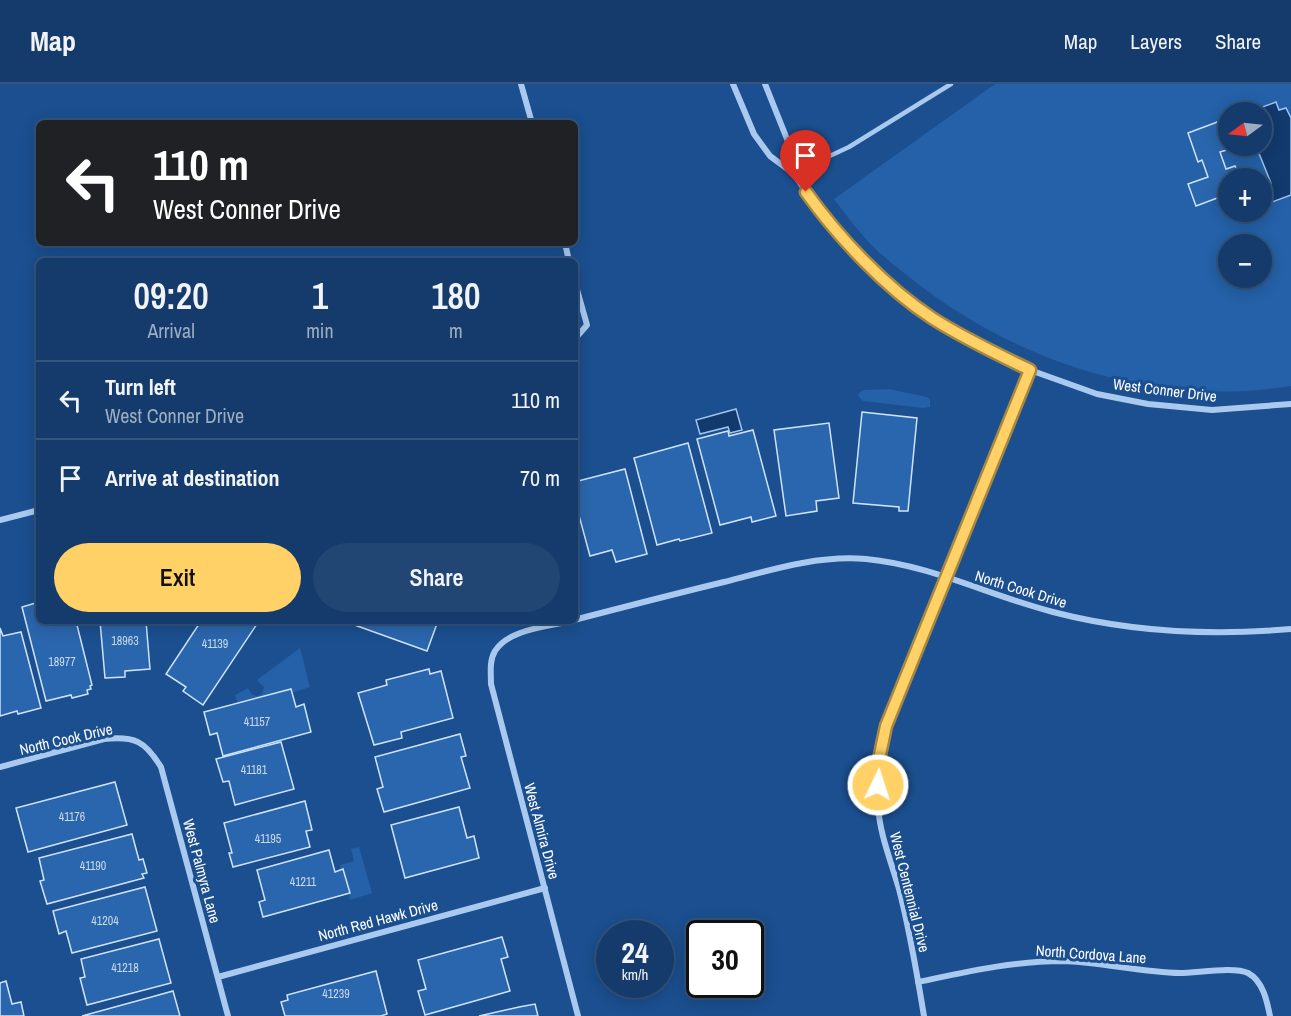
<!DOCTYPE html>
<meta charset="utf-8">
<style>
:root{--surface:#143b6b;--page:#214673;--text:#f1f3f6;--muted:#9dadc1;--line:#33557e;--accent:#ffd166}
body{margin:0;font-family:"Archivo Narrow",sans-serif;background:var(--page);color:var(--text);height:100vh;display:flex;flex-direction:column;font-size:22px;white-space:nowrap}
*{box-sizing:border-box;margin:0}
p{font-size:20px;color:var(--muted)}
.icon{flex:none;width:33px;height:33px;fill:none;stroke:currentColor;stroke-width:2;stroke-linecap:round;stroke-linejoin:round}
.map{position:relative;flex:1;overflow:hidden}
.sheet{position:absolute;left:36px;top:174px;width:542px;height:366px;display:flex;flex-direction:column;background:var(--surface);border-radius:9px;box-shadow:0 3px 15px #0003,0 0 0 2px var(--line)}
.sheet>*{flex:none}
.hud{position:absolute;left:36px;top:36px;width:542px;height:126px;border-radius:9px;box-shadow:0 3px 15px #0003,0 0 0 2px var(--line);background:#202124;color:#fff;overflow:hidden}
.needle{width:39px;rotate:255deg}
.buttons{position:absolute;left:1218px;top:18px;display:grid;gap:12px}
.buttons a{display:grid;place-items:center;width:54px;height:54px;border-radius:50%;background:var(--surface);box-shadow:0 3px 15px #0003,0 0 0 2px var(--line);font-size:30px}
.speed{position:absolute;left:596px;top:836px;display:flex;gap:12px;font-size:30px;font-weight:700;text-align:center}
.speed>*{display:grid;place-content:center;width:78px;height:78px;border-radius:50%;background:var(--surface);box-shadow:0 3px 15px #0003,0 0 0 2px var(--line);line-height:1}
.speed small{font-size:15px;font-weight:400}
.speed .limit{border:3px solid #111;border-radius:9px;background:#fff;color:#111}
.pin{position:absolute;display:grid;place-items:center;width:51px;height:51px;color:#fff;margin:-62px -26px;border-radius:50% 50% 50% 0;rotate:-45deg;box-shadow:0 0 6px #0007}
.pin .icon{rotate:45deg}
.me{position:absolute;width:66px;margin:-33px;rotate:4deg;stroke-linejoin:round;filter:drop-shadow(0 0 4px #0008)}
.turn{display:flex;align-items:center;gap:21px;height:126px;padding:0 18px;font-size:27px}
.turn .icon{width:78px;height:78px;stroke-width:2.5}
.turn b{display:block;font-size:42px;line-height:51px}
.eta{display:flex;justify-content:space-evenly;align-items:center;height:102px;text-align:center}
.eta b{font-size:36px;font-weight:600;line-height:42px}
.primary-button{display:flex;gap:12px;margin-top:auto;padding:12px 18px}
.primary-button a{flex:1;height:69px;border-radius:36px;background:var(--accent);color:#111;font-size:24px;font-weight:600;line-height:69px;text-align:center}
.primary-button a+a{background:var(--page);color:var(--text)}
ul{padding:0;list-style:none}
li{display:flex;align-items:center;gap:18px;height:78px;padding:0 18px;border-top:2px solid var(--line)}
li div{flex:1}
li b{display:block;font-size:22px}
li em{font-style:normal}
header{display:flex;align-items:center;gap:36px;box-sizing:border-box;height:84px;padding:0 30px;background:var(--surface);border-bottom:2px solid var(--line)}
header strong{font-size:28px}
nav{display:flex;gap:33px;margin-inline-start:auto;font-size:21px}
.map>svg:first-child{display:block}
.green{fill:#2461a8;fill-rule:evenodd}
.water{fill:#123a6d;stroke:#9cc4f0;stroke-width:1.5}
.building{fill:#2a66ad;stroke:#cfe3fa;stroke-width:1.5}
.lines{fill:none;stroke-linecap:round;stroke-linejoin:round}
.service{stroke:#a9c9ee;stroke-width:4.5}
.minor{stroke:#a9c9ee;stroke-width:6}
.route-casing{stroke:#a68842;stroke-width:15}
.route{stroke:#ffd166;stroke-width:10}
.labels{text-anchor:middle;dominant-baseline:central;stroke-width:6;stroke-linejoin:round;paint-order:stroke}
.number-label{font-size:12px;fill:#cad9ea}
.street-label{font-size:15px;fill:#fff;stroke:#1b4f8f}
</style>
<header>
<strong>Map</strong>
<nav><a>Map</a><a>Layers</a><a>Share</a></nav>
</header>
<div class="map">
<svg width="1291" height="932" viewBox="0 0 1291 932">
<rect width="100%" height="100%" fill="#1b4f8f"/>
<g class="green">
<path d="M 995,0 L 1291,0 L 1291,302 C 1155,324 1015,278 909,193 C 894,181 878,169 865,154 C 854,142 844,128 834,115 ZM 1228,28 L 1262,28 L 1262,62 L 1228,62 ZM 1228,94 L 1262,94 L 1262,128 L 1228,128 ZM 1228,160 L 1262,160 L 1262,194 L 1228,194 Z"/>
<path d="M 889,305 L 927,313 L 930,316 L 930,323 L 923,324 L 863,317 L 858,312 L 859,309 L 864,306 Z"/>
<path d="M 300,564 L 310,603 L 292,609 L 291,605 L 238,619 L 235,611 L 248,604 L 252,611 L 257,612 L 262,610 L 264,603 L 257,596 Z"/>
<path d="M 359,763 L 372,809 L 350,816 L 344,786 L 341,786 L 340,781 L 354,777 L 351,765 Z"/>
</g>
<g class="water">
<path d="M 1276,18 L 1279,26 L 1286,24 L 1291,34 L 1291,111 L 1264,121 L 1262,115 L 1262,103 L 1271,99 L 1256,62 L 1262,62 L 1262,28 L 1249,28 Z"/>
<path d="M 736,325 L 742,346 L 730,349 L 728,343 L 700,350 L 696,336 Z"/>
</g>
<g class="building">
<path d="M 1220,37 L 1230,65 L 1220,68 L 1226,85 L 1235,82 L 1240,94 L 1228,94 L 1228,110 L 1196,122 L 1188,100 L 1208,93 L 1202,76 L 1198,78 L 1188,49 Z"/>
<path d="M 862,328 L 917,334 L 908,427 L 899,427 L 899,423 L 853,419 Z"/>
<path d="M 829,339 L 839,414 L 816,417 L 817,427 L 786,432 L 774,346 Z"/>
<path d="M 753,346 L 776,432 L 752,438 L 751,433 L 720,441 L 697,355 L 728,347 L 729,352 Z"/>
<path d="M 688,359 L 712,449 L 680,457 L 679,455 L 657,461 L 634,374 Z"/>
<path d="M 625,385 L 647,470 L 616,478 L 612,466 L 590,472 L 574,413 L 574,398 Z"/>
<path d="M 39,518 L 39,537 L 76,537 L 92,601 L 90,602 L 91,605 L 87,606 L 88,610 L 72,614 L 71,611 L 46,617 L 22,523 Z"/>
<path d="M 100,537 L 146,537 L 150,585 L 125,587 L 125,593 L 105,594 Z"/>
<path d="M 201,537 L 259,537 L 203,621 L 183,607 L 186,603 L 166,590 Z"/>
<path d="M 350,537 L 438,537 L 427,567 L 349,539 Z"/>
<path d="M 0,544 L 3,552 L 21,548 L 41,624 L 18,630 L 17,627 L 0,632 Z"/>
<path d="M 429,585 L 430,590 L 441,587 L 453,634 L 401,648 L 402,654 L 374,661 L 358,609 L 387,601 L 386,596 Z"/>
<path d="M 291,605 L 296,623 L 304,620 L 311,648 L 223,672 L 217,649 L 210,651 L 204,628 Z"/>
<path d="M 460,650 L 466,672 L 461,673 L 470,704 L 384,728 L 377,705 L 383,703 L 375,673 Z"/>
<path d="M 281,658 L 294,705 L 235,721 L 229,697 L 223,698 L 216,675 Z"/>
<path d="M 115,698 L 127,741 L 28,768 L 16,724 Z"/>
<path d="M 305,717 L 312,746 L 306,747 L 310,763 L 233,783 L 229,769 L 232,769 L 224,739 Z"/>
<path d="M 459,723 L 467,754 L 474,752 L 479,774 L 405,794 L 391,741 Z"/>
<path d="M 132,750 L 139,776 L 143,775 L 147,789 L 142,790 L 144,794 L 47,820 L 40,797 L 44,796 L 39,774 Z"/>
<path d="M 329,766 L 335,788 L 343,785 L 350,809 L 263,833 L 259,818 L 265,816 L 257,786 Z"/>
<path d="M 145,803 L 157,847 L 72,869 L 66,847 L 59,850 L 53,827 Z"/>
<path d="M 502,853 L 508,873 L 501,875 L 510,907 L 425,931 L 418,907 L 426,905 L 418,876 Z"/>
<path d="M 159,855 L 171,899 L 87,921 L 80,894 L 85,893 L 81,875 Z"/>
<path d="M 376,887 L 387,930 L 381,932 L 285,932 L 281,918 L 288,916 L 287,911 Z"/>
<path d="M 6,897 L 12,920 L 21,918 L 24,932 L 0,932 L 0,899 Z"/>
<path d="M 173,907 L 180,932 L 82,932 L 155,912 Z"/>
<path d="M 535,920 L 538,932 L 479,932 L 519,923 Z"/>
</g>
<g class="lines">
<path class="service" d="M 793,89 L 849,63 L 951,0"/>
<g class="minor">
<path d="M 521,0 L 532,39"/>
<path d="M 733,0 L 754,50 L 770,72 L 793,89 L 820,127 L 851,163 L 888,199 L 931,234 L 982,263 L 1030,286 L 1097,310 L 1148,320 L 1212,326 L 1291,320"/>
<path d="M 765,0 L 789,60 L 793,89"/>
<path d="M 565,159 L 569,177"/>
<path d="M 574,195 L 587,241 L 574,256"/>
<path d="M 0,436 L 39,426"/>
<path d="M 574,536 C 624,523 674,510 724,498 C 770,486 818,471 866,475 C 931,481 990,512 1053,528 C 1130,548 1212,552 1291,545"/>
<path d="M 570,537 C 547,543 509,545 495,567 C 489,577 491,590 491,600 L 578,932"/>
<path d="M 0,683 L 104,655 C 135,652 145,657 161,683 L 228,932"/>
<path d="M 218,893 L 545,804"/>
<path d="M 918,898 C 966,888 1013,877 1062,877 C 1101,878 1140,888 1180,889 C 1197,889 1234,882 1248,889 C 1263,897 1267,917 1270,932"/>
<path d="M 924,932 C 917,890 910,847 899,805 C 891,777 879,749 878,720 C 876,693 881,668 886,642 L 1030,286"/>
</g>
</g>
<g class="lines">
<g class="route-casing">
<path id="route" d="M 806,108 C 838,153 886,204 932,234 C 963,254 997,270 1030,286 L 886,642 L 878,680 L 878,701"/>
</g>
<use href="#route" class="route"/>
</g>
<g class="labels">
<g class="number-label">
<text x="125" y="557">18963</text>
<text x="215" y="560">41139</text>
<text x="62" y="578">18977</text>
<text x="257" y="638">41157</text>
<text x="254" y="686">41181</text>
<text x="72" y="733">41176</text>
<text x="268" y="755">41195</text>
<text x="93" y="782">41190</text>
<text x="303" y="798">41211</text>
<text x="105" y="837">41204</text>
<text x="125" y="884">41218</text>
<text x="336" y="910">41239</text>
</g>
<g class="street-label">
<text transform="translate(1165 306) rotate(7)">West Conner Drive</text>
<text transform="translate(1021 505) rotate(17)">North Cook Drive</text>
<text transform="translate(66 655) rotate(-13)">North Cook Drive</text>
<text transform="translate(542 747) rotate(75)">West Almira Drive</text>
<text transform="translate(202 787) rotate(75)">West Palmyra Lane</text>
<text transform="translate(910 808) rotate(76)">West Centennial Drive</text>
<text transform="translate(378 836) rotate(-15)">North Red Hawk Drive</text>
<text transform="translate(1091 870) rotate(4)">North Cordova Lane</text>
</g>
</g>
</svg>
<div class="buttons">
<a><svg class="needle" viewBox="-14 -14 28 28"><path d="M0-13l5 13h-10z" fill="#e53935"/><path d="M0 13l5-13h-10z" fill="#9dadc1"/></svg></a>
<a>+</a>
<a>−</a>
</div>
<div class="speed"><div>24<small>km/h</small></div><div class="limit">30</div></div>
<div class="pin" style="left:806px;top:108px;background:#d93025"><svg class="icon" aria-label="arrive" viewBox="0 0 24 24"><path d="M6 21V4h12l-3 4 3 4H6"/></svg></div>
<svg class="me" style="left:878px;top:701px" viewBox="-20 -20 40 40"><circle r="17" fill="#ffd166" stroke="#fff" stroke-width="3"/><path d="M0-11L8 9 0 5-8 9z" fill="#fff"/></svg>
<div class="hud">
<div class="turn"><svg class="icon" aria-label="left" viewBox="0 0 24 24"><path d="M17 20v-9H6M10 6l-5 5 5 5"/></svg><div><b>110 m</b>West Conner Drive</div></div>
</div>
<section class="sheet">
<div class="eta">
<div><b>09:20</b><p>Arrival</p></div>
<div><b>1</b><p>min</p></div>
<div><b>180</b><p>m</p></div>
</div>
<ul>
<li><svg class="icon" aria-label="left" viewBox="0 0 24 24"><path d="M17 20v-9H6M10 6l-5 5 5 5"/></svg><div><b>Turn left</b><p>West Conner Drive</p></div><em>110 m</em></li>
<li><svg class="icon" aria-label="arrive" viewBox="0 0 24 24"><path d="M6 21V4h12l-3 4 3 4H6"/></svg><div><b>Arrive at destination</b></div><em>70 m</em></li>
</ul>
<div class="primary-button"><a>Exit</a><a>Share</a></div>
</section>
</div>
